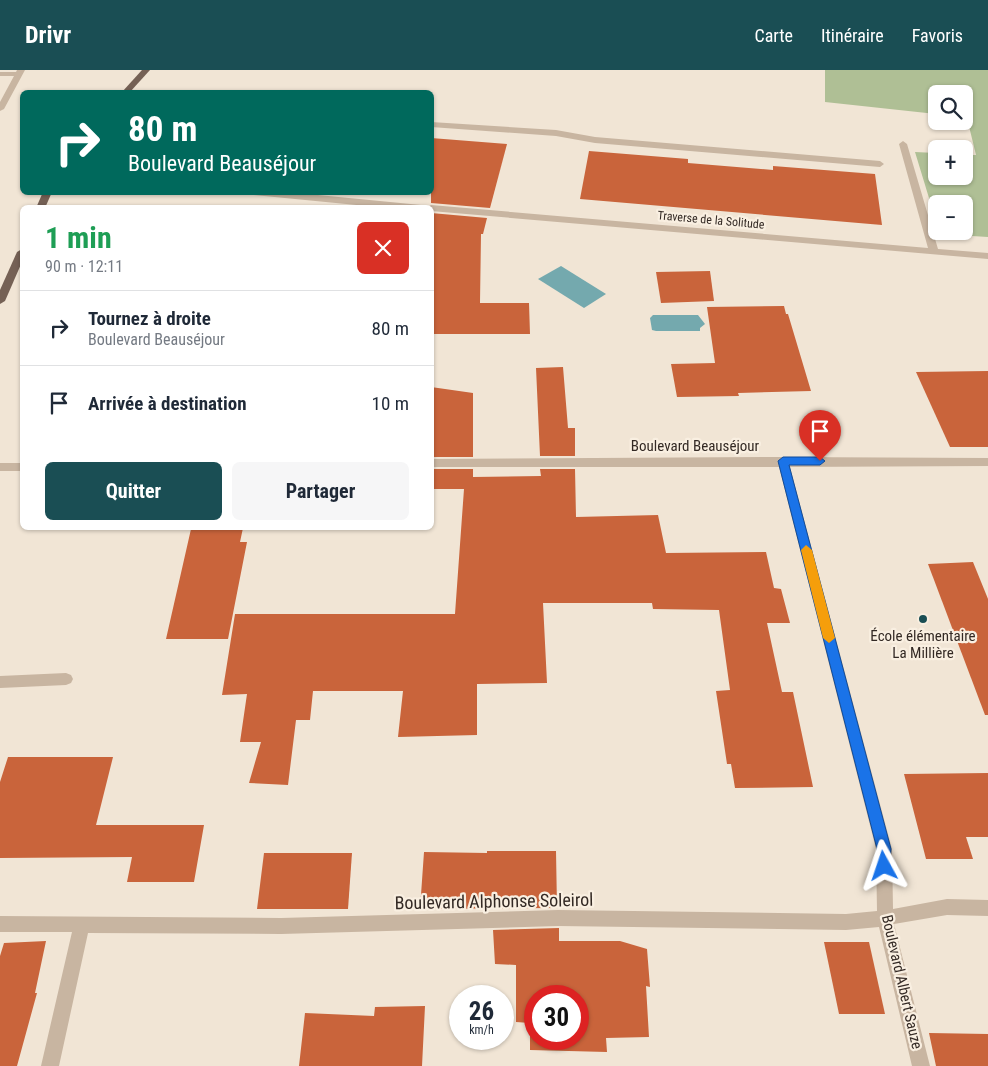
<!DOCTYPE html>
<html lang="fr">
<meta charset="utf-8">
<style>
:root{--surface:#fff;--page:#f6f6f7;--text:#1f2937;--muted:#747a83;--line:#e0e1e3;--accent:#1a4e54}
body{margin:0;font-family:"Roboto Condensed",sans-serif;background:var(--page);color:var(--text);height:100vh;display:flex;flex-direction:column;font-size:19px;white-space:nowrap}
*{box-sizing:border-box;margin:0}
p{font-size:16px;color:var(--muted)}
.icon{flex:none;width:28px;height:28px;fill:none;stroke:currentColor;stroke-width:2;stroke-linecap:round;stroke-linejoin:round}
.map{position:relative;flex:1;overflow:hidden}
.drawer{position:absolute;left:20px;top:135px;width:414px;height:325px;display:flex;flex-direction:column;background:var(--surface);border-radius:8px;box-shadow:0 1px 4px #0004}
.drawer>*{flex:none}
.banner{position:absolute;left:20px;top:20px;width:414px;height:105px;border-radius:8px;box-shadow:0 1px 4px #0004;background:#00695c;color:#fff;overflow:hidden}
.controls{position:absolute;left:928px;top:15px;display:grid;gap:10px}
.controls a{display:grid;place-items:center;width:45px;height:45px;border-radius:8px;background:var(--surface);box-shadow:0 1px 4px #0004;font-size:25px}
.speed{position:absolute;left:449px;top:915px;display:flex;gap:10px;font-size:25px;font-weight:700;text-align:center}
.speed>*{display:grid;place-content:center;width:65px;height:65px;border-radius:50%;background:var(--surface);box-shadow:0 1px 4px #0004;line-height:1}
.speed small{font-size:12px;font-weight:400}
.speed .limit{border:8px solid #d22;background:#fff;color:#111}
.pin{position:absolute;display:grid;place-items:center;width:42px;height:42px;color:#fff;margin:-51px -21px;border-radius:50% 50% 50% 0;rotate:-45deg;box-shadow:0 0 5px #0007}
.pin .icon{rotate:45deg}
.me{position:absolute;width:55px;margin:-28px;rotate:355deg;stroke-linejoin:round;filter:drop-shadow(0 0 4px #0008)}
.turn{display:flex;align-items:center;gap:18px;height:105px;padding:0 25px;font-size:22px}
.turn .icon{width:65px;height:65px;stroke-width:2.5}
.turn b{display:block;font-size:35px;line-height:42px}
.round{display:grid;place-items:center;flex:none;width:52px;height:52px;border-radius:8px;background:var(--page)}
.overview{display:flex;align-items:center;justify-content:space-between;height:85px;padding:0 25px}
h1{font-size:30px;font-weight:700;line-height:38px;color:#1e9e55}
.primary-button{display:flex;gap:10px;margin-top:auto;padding:10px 25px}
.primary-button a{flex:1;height:58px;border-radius:8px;background:var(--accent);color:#fff;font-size:20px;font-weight:700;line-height:58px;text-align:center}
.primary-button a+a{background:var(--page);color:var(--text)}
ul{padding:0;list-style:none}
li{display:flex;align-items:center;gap:15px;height:75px;padding:0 25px;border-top:1px solid var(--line)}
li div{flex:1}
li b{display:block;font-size:19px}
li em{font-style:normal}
header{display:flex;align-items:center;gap:30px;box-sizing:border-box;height:70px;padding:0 25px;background:var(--accent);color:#fff}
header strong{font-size:24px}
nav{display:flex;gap:28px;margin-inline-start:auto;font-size:18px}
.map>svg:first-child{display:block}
.green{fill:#afbf95}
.water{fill:#74a9ae}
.building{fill:#c9643b;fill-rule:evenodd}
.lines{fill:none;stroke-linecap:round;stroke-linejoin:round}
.minor{fill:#c8b5a1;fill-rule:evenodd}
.major{fill:#756155;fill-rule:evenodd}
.route{fill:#1a73e8;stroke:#114b97}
.slow{fill:#f59e0b}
.poi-dot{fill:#1a4e54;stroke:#f9efe1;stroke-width:2}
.labels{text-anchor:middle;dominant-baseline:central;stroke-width:4.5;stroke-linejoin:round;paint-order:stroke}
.far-street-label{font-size:12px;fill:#332924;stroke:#f9efe1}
.street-label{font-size:15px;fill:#332924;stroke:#f9efe1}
.poi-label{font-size:15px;fill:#332924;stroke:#f9efe1}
.near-street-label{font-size:18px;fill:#332924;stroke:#f9efe1}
</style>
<header>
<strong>Drivr</strong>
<nav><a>Carte</a><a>Itinéraire</a><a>Favoris</a></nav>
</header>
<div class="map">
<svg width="988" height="996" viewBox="0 0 988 996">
<rect width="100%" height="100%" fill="#f1e5d5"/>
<path class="green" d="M 825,0 L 988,0 L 988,167 L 940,164 L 939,161 L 964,161 L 964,134 L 936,134 L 936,151 L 915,82 L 936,83 L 936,106 L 964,106 L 964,85 L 976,85 L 967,48 L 964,47 L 964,24 L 936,24 L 936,44 L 825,32 Z"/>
<g class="water">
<path d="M 561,196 L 606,224 L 584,238 L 538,209 Z"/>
<path d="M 653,245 L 698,245 L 705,254 L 700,258 L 700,261 L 656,261 L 652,260 L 650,248 Z"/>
</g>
<g class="building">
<path d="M 431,68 L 507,74 L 490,138 L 431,133 Z"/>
<path d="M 589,81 L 688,89 L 688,93 L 773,100 L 773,96 L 875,104 L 882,155 L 580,129 Z"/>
<path d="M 431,143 L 487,148 L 483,164 L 481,164 L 480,233 L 529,233 L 530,264 L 431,264 Z"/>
<path d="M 710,201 L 714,231 L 661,233 L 656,202 Z"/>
<path d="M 784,236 L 786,244 L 788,244 L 811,321 L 738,323 L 739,326 L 677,327 L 671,294 L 715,293 L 707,237 Z"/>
<path d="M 563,297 L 568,358 L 575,358 L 575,386 L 540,386 L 536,298 Z"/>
<path d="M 988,301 L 988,377 L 950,377 L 916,302 Z"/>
<path d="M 431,317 L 473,323 L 473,387 L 431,387 Z"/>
<path d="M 431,399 L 473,399 L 473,407 L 541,406 L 540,399 L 575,399 L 576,447 L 658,445 L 666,483 L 766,482 L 774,518 L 781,519 L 790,553 L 767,553 L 782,622 L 793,622 L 813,717 L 735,718 L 731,694 L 727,694 L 716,621 L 730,620 L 719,540 L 653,539 L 652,533 L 543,533 L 547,613 L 477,614 L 477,665 L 398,667 L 403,621 L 313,621 L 310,650 L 296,650 L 288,715 L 249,713 L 261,672 L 240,672 L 247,624 L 222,625 L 235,544 L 455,544 L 464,419 L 431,419 Z"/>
<path d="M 243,458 L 240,472 L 247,472 L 228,569 L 166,569 L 191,459 Z"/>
<path d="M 973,492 L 988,529 L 988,645 L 985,645 L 928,494 Z"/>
<path d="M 8,687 L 113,687 L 96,755 L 204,755 L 194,812 L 127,812 L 132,787 L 0,788 L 0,712 Z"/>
<path d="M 988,703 L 988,767 L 966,767 L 973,789 L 926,789 L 904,704 Z"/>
<path d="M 487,781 L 556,781 L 557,838 L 420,839 L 424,782 L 487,783 Z"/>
<path d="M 264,783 L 352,783 L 348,839 L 257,839 Z"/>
<path d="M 559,858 L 559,871 L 620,871 L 647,879 L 650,917 L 646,916 L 649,967 L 606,968 L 607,982 L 530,980 L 530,953 L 516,952 L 516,895 L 495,894 L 493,860 ZM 535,926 L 578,926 L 578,969 L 535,969 Z"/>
<path d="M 46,871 L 35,923 L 37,923 L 17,996 L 0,996 L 0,886 L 4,873 Z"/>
<path d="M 824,872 L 869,872 L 885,944 L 839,944 Z"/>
<path d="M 425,936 L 422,996 L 299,996 L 305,943 L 374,946 L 375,937 Z"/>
<path d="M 929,963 L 988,964 L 988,996 L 936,996 Z"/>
</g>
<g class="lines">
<g class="minor">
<path d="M 17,0 L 25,0 L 4,39 L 0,41 L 0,32 L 14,6 L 0,6 L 0,2 L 16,2 Z"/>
<path d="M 431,52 L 556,60 L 595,67 L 880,91 L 884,94 L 880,97 L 595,73 L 556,66 L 431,57 Z"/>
<path d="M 903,71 L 907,74 L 938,179 L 988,183 L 988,189 L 431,141 L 431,138 L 427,138 L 431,135 L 928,178 L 899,74 Z"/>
<path d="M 250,122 L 287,122 L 421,135 L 425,138 L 387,138 L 254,125 Z"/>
<path d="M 783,387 L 988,388 L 988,396 L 790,397 L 892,779 L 893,839 L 947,829 L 988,830 L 988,846 L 947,845 L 894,854 L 930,996 L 912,996 L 879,857 L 846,860 L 558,856 L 281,864 L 88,863 L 59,996 L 41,996 L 72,862 L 0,862 L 0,846 L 281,848 L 558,840 L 846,844 L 877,841 L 876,779 L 779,397 L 431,397 L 431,389 Z"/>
<rect x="0" y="393" width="22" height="8"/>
<path d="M 66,603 L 71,605 L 73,609 L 71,613 L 66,615 L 0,618 L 0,606 Z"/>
</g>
<g class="major">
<path d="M 142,0 L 150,0 L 130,22 L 122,22 Z"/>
<path d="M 43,122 L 52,122 L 45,138 L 36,138 Z"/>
<path d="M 22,179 L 22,192 L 5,231 L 0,234 L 0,220 L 17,182 Z"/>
</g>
</g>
<path class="route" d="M 783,387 L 820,387 L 825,391 L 820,395 L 789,395 L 891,779 L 889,801 L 884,803 L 879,801 L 877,779 L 778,391 Z"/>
<path class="slow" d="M 806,475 L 812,480 L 835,568 L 829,573 L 823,568 L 801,480 Z"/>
<circle class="poi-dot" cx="923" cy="549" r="5"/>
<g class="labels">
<g class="far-street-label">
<text transform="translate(711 150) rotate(5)">Traverse de la Solitude</text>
</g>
<g class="street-label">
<text x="695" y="376">Boulevard Beauséjour</text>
<text transform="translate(902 912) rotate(77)">Boulevard Albert Sauze</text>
</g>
<g class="poi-label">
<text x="923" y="566">École élémentaire<tspan x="923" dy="17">La Millière</tspan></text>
</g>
<g class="near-street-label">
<text transform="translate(494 831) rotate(-1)">Boulevard Alphonse Soleirol</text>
</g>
</g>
</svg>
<div class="controls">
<a><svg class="icon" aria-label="search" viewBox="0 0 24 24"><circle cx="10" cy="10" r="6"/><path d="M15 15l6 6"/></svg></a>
<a>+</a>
<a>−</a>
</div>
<div class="speed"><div>26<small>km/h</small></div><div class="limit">30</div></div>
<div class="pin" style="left:820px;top:391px;background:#d93025"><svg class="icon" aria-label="arrive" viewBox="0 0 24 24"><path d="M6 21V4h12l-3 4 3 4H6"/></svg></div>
<svg class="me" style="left:884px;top:796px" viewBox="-20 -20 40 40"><path d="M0-17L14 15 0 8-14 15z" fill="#1a73e8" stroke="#fff" stroke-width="4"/></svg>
<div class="banner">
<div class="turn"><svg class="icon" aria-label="right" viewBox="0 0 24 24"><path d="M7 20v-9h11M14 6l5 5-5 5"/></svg><div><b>80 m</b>Boulevard Beauséjour</div></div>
</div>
<section class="drawer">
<div class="overview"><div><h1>1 min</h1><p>90 m · 12:11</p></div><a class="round" style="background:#d93025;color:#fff"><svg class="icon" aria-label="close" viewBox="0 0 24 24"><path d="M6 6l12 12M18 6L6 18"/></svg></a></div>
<ul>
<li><svg class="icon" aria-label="right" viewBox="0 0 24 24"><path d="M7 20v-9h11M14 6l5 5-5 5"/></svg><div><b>Tournez à droite</b><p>Boulevard Beauséjour</p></div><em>80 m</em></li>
<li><svg class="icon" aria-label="arrive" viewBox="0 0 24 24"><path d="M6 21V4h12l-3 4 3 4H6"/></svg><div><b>Arrivée à destination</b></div><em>10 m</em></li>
</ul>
<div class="primary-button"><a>Quitter</a><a>Partager</a></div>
</section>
</div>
